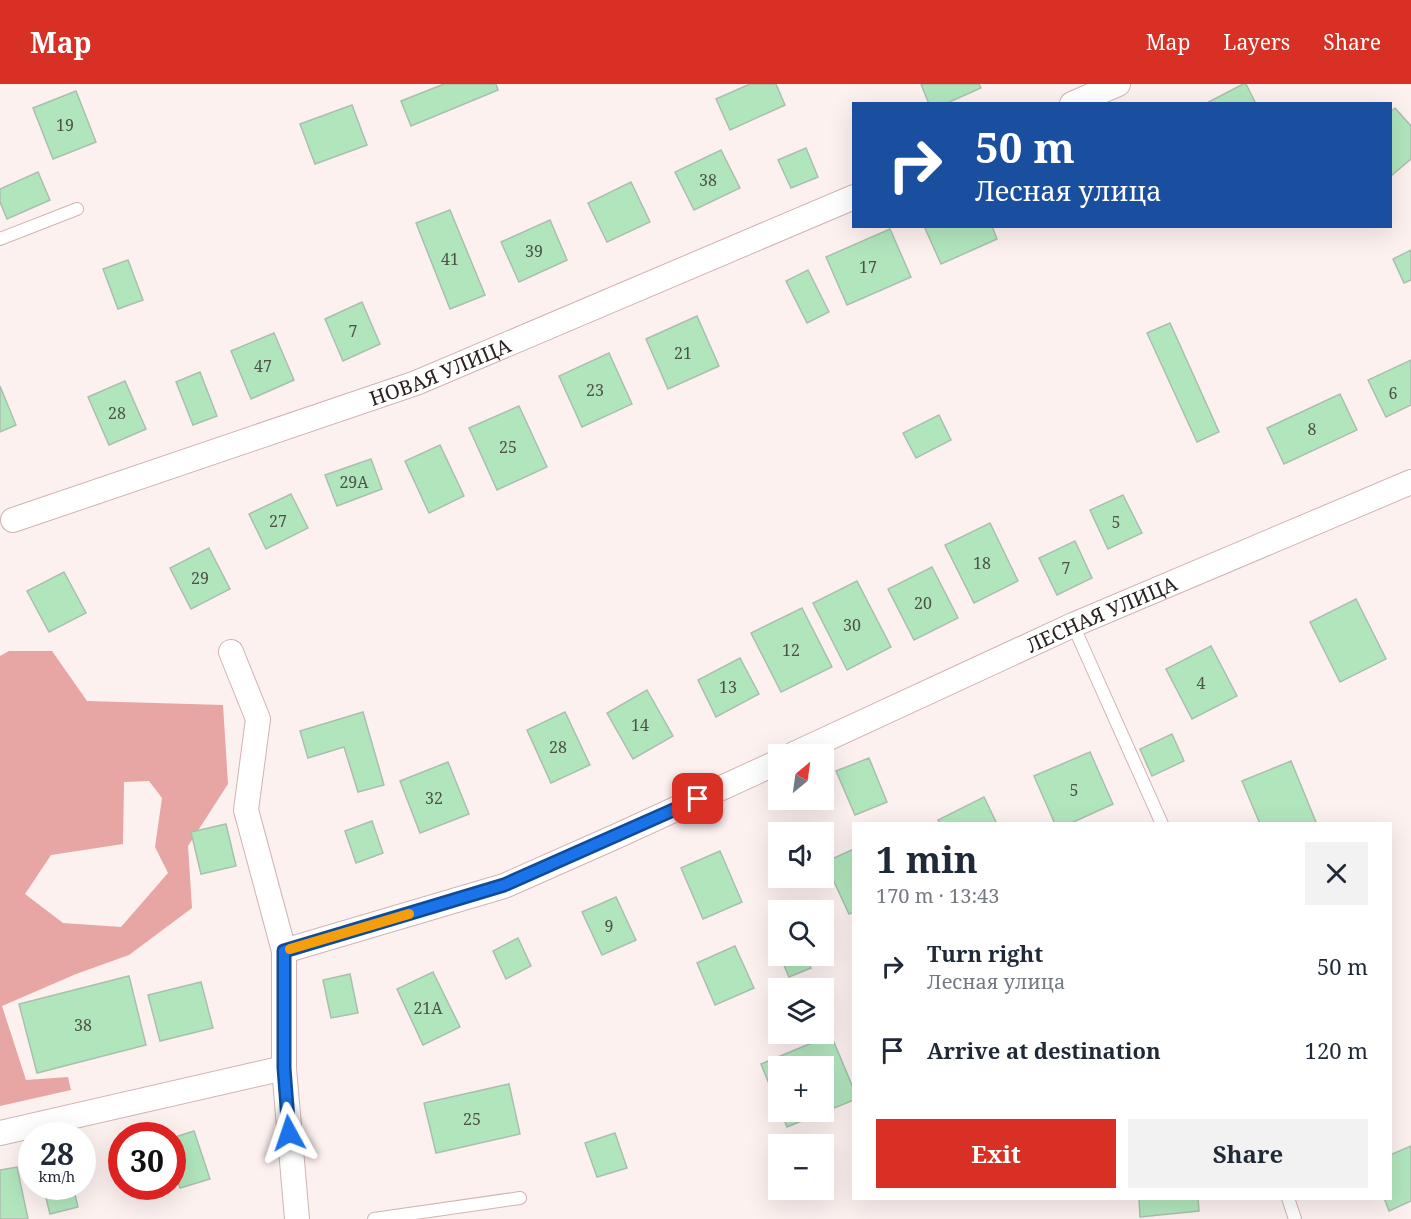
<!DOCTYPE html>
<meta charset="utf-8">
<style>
:root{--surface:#fff;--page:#f2f2f3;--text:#1f2937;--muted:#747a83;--accent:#d93025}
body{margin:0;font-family:"Noto Serif",serif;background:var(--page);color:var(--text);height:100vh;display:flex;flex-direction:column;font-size:22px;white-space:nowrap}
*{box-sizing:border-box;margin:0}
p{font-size:20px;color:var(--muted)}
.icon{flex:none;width:33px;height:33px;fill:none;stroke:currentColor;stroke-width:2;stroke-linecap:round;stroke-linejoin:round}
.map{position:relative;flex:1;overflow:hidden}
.sheet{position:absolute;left:852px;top:738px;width:540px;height:378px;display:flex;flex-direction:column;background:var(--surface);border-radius:0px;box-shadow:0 6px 24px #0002}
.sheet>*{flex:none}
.hud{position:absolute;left:852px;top:18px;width:540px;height:126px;border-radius:0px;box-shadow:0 6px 24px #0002;background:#1a4fa0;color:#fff;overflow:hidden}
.needle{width:39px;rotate:29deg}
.buttons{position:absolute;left:768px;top:660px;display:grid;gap:12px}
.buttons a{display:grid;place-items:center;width:66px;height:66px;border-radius:0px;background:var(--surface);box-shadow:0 6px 24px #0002;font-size:30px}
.speed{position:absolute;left:18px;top:1038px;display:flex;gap:12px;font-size:30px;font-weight:700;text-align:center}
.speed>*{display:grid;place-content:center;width:78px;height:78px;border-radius:50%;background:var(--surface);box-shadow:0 6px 24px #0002;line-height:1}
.speed small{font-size:15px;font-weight:400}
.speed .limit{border:9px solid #d22;background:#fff;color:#111}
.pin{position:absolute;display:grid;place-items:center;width:51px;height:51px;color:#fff;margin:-26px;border-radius:12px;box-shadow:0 3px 9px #0006}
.me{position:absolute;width:66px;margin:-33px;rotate:355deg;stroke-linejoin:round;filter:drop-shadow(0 0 4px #0008)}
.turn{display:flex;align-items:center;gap:21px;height:126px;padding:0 24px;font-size:27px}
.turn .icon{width:78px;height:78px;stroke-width:2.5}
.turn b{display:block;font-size:42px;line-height:51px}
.round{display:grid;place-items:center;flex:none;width:63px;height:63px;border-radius:0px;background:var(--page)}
.summary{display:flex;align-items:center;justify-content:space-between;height:102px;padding:0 24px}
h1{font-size:36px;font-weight:700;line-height:45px}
.button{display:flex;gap:12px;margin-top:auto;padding:12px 24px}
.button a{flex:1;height:69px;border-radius:0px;background:var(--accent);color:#fff;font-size:24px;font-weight:700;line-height:69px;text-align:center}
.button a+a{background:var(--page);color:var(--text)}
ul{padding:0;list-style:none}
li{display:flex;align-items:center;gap:18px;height:84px;padding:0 24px}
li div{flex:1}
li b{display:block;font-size:22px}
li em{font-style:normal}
header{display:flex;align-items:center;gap:36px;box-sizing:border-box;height:84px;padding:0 30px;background:var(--accent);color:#fff}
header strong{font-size:28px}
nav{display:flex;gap:33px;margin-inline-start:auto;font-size:21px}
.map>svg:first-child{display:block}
.forest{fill:#e7a5a3;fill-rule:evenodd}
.building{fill:#b1e6bd;stroke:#aabfae;stroke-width:1.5}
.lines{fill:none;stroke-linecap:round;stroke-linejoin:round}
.lane-casing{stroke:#d0b4b3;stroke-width:14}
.street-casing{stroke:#d0b4b3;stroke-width:26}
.lane{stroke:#fff;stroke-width:12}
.street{stroke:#fff;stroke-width:24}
.route-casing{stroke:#114b97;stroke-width:15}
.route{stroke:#1a73e8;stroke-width:10}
.slow{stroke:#f59e0b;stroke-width:10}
.labels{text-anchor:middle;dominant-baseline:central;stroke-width:4.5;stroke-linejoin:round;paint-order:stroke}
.number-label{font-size:16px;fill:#4d5248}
.street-label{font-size:20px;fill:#2c2121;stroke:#fff}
</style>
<header>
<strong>Map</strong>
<nav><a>Map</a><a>Layers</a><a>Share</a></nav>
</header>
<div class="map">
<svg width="1411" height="1135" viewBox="0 0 1411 1135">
<rect width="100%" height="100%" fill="#fdf1f0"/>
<path class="forest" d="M 9,567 L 52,567 L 87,617 L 223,621 L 228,700 L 188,762 L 192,824 L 129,871 L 76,890 L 2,922 L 26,996 L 68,993 L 71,1006 L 0,1022 L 0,572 ZM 149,697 L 162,714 L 155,763 L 168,789 L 121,843 L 63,839 L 25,810 L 51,771 L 123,760 L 124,698 Z"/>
<g class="building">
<path d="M 444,0 L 496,0 L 498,6 L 411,42 L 401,17 Z"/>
<path d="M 750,0 L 776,0 L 785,21 L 730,46 L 716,15 Z"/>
<path d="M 921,0 L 979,0 L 981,4 L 945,20 L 929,20 Z"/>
<path d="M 1243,0 L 1246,0 L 1256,20 L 1205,20 Z"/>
<path d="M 76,7 L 96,58 L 53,75 L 33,24 Z"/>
<path d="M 352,21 L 367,61 L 315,80 L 300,40 Z"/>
<path d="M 1395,24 L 1411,42 L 1411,75 L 1392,91 L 1390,89 L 1390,28 Z"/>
<path d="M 806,64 L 818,93 L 791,104 L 778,76 Z"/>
<path d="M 721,66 L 740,104 L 694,126 L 675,88 Z"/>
<path d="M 38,88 L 50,116 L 7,135 L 0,118 L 0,105 Z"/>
<path d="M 631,98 L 650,138 L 607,158 L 588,119 Z"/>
<path d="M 450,126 L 485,211 L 450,225 L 416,139 Z"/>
<path d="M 550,136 L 567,176 L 519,198 L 501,158 Z"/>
<path d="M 924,142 L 992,142 L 997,155 L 941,180 Z"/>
<path d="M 890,145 L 911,193 L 847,221 L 826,173 Z"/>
<path d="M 1411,166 L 1411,196 L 1404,199 L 1393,175 Z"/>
<path d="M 128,176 L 143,216 L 118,225 L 103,185 Z"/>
<path d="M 808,186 L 829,228 L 807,239 L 786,197 Z"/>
<path d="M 362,218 L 380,260 L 343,277 L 325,235 Z"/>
<path d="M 697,232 L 719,282 L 668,305 L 646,255 Z"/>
<path d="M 1170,239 L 1219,348 L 1197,358 L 1147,249 Z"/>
<path d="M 274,249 L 294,296 L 251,315 L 231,267 Z"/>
<path d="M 609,269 L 632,320 L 582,343 L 559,292 Z"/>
<path d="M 1411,276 L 1411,321 L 1386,333 L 1368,296 Z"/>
<path d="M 200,288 L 217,332 L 193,341 L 176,298 Z"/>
<path d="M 125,297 L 146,345 L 109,361 L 88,313 Z"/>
<path d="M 0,302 L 16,341 L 0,348 Z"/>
<path d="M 1340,310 L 1357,346 L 1284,380 L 1267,344 Z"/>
<path d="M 519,322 L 547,383 L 497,406 L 469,344 Z"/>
<path d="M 939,331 L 951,356 L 916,374 L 903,349 Z"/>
<path d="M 440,361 L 464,412 L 429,429 L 405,377 Z"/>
<path d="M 371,375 L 382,405 L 337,422 L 325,391 Z"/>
<path d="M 291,410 L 308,444 L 266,465 L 249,430 Z"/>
<path d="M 1123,411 L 1142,449 L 1108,465 L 1090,426 Z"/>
<path d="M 990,439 L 1018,497 L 974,519 L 945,461 Z"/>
<path d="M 1075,457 L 1092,494 L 1057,511 L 1039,474 Z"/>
<path d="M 209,464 L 230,505 L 191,525 L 170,484 Z"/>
<path d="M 932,483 L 958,534 L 914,556 L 888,505 Z"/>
<path d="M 64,488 L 86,529 L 49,548 L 27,507 Z"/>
<path d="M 857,497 L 891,563 L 847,586 L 813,519 Z"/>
<path d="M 1356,515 L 1386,575 L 1340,598 L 1310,538 Z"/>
<path d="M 802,524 L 832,583 L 781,608 L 751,549 Z"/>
<path d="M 1211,562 L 1237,612 L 1192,635 L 1166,585 Z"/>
<path d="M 740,574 L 759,610 L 716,633 L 698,596 Z"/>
<path d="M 647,606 L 673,652 L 633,675 L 607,629 Z"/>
<path d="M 363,628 L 384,701 L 358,708 L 344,663 L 308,674 L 300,647 Z"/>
<path d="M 565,628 L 590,681 L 551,699 L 527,646 Z"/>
<path d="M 1172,650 L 1184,677 L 1152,692 L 1140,665 Z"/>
<path d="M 1090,668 L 1113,720 L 1069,740 L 1055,740 L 1034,692 Z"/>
<path d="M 869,674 L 887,718 L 855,731 L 836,687 Z"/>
<path d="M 1291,677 L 1316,738 L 1311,740 L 1260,740 L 1242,697 Z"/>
<path d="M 448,678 L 469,730 L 420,749 L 400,697 Z"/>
<path d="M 984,713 L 997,740 L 940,740 L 938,736 Z"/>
<path d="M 372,737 L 383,769 L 356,779 L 345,747 Z"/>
<path d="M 226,740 L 236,782 L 201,790 L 191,748 Z"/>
<path d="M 854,765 L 854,828 L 849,830 L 825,778 Z"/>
<path d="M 720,767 L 742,818 L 703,835 L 681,784 Z"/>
<path d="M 616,813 L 636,856 L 602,871 L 582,828 Z"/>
<path d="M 778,845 L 778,868 L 770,849 Z"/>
<path d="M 518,854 L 531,882 L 506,895 L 493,867 Z"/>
<path d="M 735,862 L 754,904 L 715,921 L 697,879 Z"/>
<path d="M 780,872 L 805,872 L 811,884 L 789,893 Z"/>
<path d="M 433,888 L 460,943 L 423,961 L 397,905 Z"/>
<path d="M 350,890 L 358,929 L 331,934 L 323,896 Z"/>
<path d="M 129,892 L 146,961 L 37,989 L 19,920 Z"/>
<path d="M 201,898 L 213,944 L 160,957 L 148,911 Z"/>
<path d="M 831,951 L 854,1006 L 854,1016 L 787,1043 L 781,1028 L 824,1028 L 824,982 L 778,982 L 778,1022 L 761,980 Z"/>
<path d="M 509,1000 L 520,1050 L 436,1069 L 424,1019 Z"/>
<path d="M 194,1047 L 210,1095 L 180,1104 L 172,1081 L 172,1054 Z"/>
<path d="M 615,1049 L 627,1084 L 597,1093 L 585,1059 Z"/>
<path d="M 1411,1062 L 1411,1117 L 1389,1127 L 1384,1114 L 1390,1114 L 1390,1071 Z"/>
<path d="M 17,1083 L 28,1135 L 0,1135 L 0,1086 Z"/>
<path d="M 43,1102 L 73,1102 L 78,1123 L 50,1130 Z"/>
<path d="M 1139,1114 L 1198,1114 L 1199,1127 L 1140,1133 Z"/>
</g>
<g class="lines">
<g class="lane-casing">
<g id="lane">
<path d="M 0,155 L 77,125"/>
<path d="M 1073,541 L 1162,740"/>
<path d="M 1288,1114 L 1295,1135"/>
<path d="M 374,1135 L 520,1114"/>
</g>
</g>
<g class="street-casing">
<g id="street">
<path d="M 1072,20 L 1118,0"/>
<path id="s1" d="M 13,436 L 416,299 L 854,113"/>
<path d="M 231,568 L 258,635 L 246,726 L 284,867 L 284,984 L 297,1135"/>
<path id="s2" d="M 794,670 L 1073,541 L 1411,398"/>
<path d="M 284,867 L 504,802 L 617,752 L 778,678"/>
<path d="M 0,1049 L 284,984"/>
</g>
</g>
<use href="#lane" class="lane"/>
<use href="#street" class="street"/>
</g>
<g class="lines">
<g class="route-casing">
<path id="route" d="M 289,1049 L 284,984 L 284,867 L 504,801 L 698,715"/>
</g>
<use href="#route" class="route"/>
<path class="slow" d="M 290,865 L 409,830"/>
</g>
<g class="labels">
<g class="number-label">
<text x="65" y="41">19</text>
<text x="708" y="96">38</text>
<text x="534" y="167">39</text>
<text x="450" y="175">41</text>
<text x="868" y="183">17</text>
<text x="353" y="247">7</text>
<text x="683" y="269">21</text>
<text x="263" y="282">47</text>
<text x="595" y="306">23</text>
<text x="1393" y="309">6</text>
<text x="117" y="329">28</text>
<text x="1312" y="345">8</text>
<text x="508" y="363">25</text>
<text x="354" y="398">29А</text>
<text x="278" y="437">27</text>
<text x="1116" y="438">5</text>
<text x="982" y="479">18</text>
<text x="1066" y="484">7</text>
<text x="200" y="494">29</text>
<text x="923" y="519">20</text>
<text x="852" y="541">30</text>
<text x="791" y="566">12</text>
<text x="1201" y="599">4</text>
<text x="728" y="603">13</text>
<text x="640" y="641">14</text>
<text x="558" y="663">28</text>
<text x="1074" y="706">5</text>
<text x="434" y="714">32</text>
<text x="609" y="842">9</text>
<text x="428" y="924">21А</text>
<text x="83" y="941">38</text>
<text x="472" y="1035">25</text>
</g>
<g class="street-label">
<text stroke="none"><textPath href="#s1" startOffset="452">НОВАЯ УЛИЦА</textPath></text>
<text stroke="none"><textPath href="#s2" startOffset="338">ЛЕСНАЯ УЛИЦА</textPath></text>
</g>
</g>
</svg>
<div class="buttons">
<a><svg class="needle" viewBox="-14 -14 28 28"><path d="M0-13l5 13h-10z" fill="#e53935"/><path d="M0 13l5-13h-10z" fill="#747a83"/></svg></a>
<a><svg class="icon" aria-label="sound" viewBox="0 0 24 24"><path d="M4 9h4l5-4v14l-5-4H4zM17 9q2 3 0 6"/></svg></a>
<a><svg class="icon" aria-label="search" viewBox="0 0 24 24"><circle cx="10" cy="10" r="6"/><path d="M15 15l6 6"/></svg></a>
<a><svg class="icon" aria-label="layers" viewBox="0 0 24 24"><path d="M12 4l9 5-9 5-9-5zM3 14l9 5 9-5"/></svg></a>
<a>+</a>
<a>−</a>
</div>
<div class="speed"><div>28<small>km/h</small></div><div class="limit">30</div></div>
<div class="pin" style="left:698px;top:715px;background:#d93025"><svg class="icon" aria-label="arrive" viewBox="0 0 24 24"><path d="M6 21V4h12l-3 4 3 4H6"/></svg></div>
<svg class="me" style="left:289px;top:1049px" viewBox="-20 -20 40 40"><path d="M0-17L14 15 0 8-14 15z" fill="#1a73e8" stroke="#fff" stroke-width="4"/></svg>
<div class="hud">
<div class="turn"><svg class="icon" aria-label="right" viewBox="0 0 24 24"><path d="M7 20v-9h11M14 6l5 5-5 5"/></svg><div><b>50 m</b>Лесная улица</div></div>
</div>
<section class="sheet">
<div class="summary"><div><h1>1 min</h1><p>170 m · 13:43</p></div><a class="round"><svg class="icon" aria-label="close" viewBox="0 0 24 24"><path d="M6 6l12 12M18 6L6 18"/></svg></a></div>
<ul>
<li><svg class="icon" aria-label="right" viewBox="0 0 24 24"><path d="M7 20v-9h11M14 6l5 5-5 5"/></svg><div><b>Turn right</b><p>Лесная улица</p></div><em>50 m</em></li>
<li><svg class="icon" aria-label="arrive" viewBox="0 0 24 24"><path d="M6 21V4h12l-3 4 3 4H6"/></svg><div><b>Arrive at destination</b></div><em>120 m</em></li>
</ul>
<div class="button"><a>Exit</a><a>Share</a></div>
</section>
</div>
